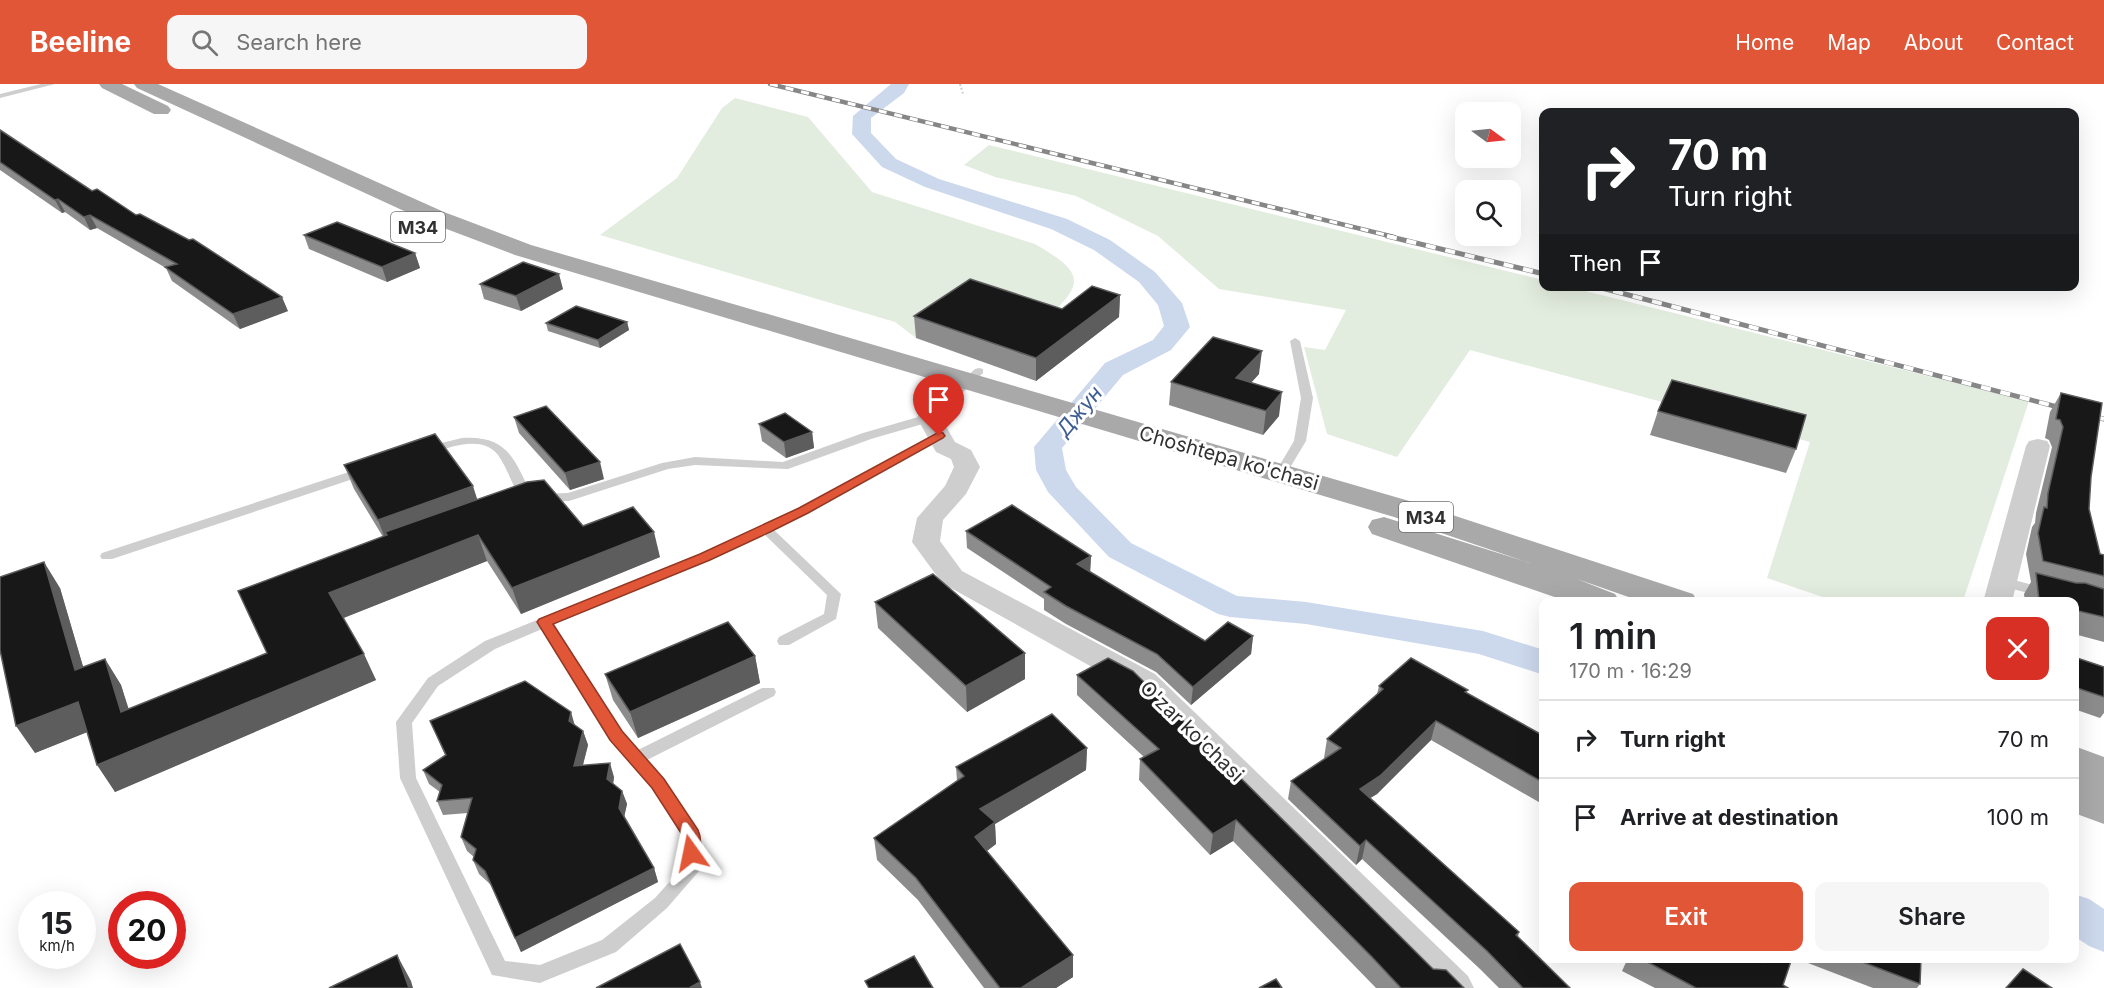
<!DOCTYPE html>
<meta charset="utf-8">
<style>
:root{--surface:#fff;--page:#f6f6f6;--text:#202124;--muted:#757577;--line:#e0e0e0;--accent:#e25638}
body{margin:0;font-family:Inter,sans-serif;background:var(--page);color:var(--text);height:100vh;display:flex;flex-direction:column;font-size:22px;white-space:nowrap}
*{box-sizing:border-box;margin:0}
p{font-size:20px;color:var(--muted)}
.icon{flex:none;width:33px;height:33px;fill:none;stroke:currentColor;stroke-width:2;stroke-linecap:round;stroke-linejoin:round}
.map{position:relative;flex:1;overflow:hidden}
.sheet{position:absolute;left:1539px;top:513px;width:540px;height:366px;display:flex;flex-direction:column;background:var(--surface);border-radius:12px;box-shadow:0 6px 24px #0002}
.sheet>*{flex:none}
.hud{position:absolute;left:1539px;top:24px;width:540px;height:183px;border-radius:12px;box-shadow:0 6px 24px #0002;background:#202124;color:#fff;overflow:hidden}
.needle{width:39px;rotate:105deg}
.controls{position:absolute;left:1455px;top:18px;display:grid;gap:12px}
.controls a{display:grid;place-items:center;width:66px;height:66px;border-radius:12px;background:var(--surface);box-shadow:0 6px 24px #0002;font-size:30px}
.speed{position:absolute;left:18px;top:807px;display:flex;gap:12px;font-size:30px;font-weight:700;text-align:center}
.speed>*{display:grid;place-content:center;width:78px;height:78px;border-radius:50%;background:var(--surface);box-shadow:0 6px 24px #0002;line-height:1}
.speed small{font-size:15px;font-weight:400}
.speed .limit{border:9px solid #d22;background:#fff;color:#111}
.pin{position:absolute;display:grid;place-items:center;width:51px;height:51px;color:#fff;margin:-62px -26px;border-radius:50% 50% 50% 0;rotate:-45deg;box-shadow:0 0 6px #0007}
.pin .icon{rotate:45deg}
.me{position:absolute;width:66px;margin:-33px;rotate:348deg;stroke-linejoin:round;filter:drop-shadow(0 0 4px #0008)}
.turn{display:flex;align-items:center;gap:21px;height:126px;padding:0 30px;font-size:27px}
.turn .icon{width:78px;height:78px;stroke-width:2.5}
.turn b{display:block;font-size:42px;line-height:51px}
.then{display:flex;align-items:center;height:57px;padding:0 30px;background:#0003;gap:12px;font-size:22px}
.round{display:grid;place-items:center;flex:none;width:63px;height:63px;border-radius:12px;background:var(--page)}
.head{display:flex;align-items:center;justify-content:space-between;height:102px;padding:0 30px}
h1{font-size:36px;font-weight:600;line-height:45px}
.primary-button{display:flex;gap:12px;margin-top:auto;padding:12px 30px}
.primary-button a{flex:1;height:69px;border-radius:12px;background:var(--accent);color:#fff;font-size:24px;font-weight:600;line-height:69px;text-align:center}
.primary-button a+a{background:var(--page);color:var(--text)}
ul{padding:0;list-style:none}
li{display:flex;align-items:center;gap:18px;height:78px;padding:0 30px;border-top:2px solid var(--line)}
li div{flex:1}
li b{display:block;font-size:22px}
li em{font-style:normal}
header{display:flex;align-items:center;gap:36px;box-sizing:border-box;height:84px;padding:0 30px;background:var(--accent);color:#fff}
header strong{font-size:28px}
nav{display:flex;gap:33px;margin-inline-start:auto;font-size:21px}
.search{width:420px;height:54px;background:var(--page);display:flex;align-items:center;gap:15px;box-sizing:border-box;padding:0 21px;border-radius:12px;color:var(--muted);font-size:22px}
.map>svg:first-child{display:block}
.green{fill:#e3eddf}
.lines{fill:none;stroke-linecap:round;stroke-linejoin:round}
.canal{fill:#ccd8ec;fill-rule:evenodd}
.path{stroke:#cecece;stroke-width:2;stroke-dasharray:2 2;stroke-linecap:butt}
.lane{fill:#cecece;fill-rule:evenodd}
.street{fill:#cecece;fill-rule:evenodd}
.primary{fill:#a9a9a9;fill-rule:evenodd}
.rail-far1-casing{stroke:#868686;stroke-width:4.5}
.rail-casing{stroke:#868686;stroke-width:5}
.rail-far1{stroke:#fff;stroke-width:3;stroke-dasharray:8;stroke-linecap:butt}
.rail{stroke:#fff;stroke-width:4;stroke-dasharray:10;stroke-linecap:butt}
.wall{fill:#8c8c8c}
.shaded-wall{fill:#5d5d5d}
.building{fill:#181818;stroke:#5d5d5d;stroke-width:1.5}
.route{fill:#e25638;stroke:#933824;stroke-width:1.5}
.labels{text-anchor:middle;dominant-baseline:central;stroke-width:6;stroke-linejoin:round;paint-order:stroke}
.shield{fill:#fff;stroke:#6f6f6f;stroke-width:1.5}
.shield-label{font-size:18px;font-weight:bold;fill:#313131}
.street-label{font-size:20px;fill:#313131;stroke:#fff}
.water-label{font-size:21px;font-style:italic;fill:#3f5d92;stroke:#fff}
</style>
<header>
<strong>Beeline</strong>
<div class="search"><svg class="icon" aria-label="search" viewBox="0 0 24 24"><circle cx="10" cy="10" r="6"/><path d="M15 15l6 6"/></svg>Search here</div>
<nav><a>Home</a><a>Map</a><a>About</a><a>Contact</a></nav>
</header>
<div class="map">
<svg width="2104" height="904" viewBox="0 0 2104 904">
<rect width="100%" height="100%" fill="#fff"/>
<g class="green">
<path d="M 735,14 L 808,33 L 872,108 L 1035,160 C 1089,191 1083,201 1041,240 L 971,217 L 916,254 L 895,238 L 600,151 L 677,94 L 722,24 Z"/>
<path d="M 989,61 L 1543,196 L 1544,202 L 1569,203 L 2029,317 L 1963,517 L 1834,517 L 1767,494 L 1810,358 L 1470,266 L 1397,373 L 1327,350 L 1304,263 L 1325,266 L 1346,226 L 1219,205 L 1158,152 L 1076,112 L 995,93 L 964,81 Z"/>
</g>
<g class="lines">
<g class="canal">
<path d="M 891,0 L 909,0 L 904,9 L 871,34 L 871,49 L 896,75 L 939,95 L 1067,135 L 1110,156 L 1155,188 L 1182,219 L 1190,243 L 1171,266 L 1123,291 L 1062,364 L 1066,386 L 1076,403 L 1131,459 L 1237,512 L 1306,518 L 1483,547 L 1544,566 L 1544,591 L 1479,570 L 1306,540 L 1230,533 L 1218,530 L 1109,473 L 1048,408 L 1036,386 L 1034,363 L 1105,279 L 1153,256 L 1164,242 L 1158,221 L 1139,198 L 1094,166 L 1051,145 L 925,103 L 882,83 L 852,50 L 853,32 Z"/>
<path d="M 2074,810 L 2089,815 L 2104,825 L 2104,868 L 2089,862 L 2074,852 Z"/>
</g>
<path class="path" d="M 960,0 L 963,10"/>
<g class="lane">
<path d="M 41,0 L 55,0 L 0,14 L 0,10 Z"/>
<path d="M 1295,254 L 1300,257 L 1313,314 L 1306,357 L 1285,392 L 1281,393 L 1275,389 L 1294,357 L 1301,314 L 1290,257 Z"/>
<path d="M 979,284 L 983,285 L 983,289 L 933,337 L 871,355 L 788,385 L 695,381 L 668,385 L 569,417 L 541,418 L 535,414 L 541,410 L 568,409 L 662,379 L 695,373 L 783,378 L 863,349 L 925,331 L 975,285 Z"/>
<path d="M 939,348 L 943,349 L 945,352 L 943,355 L 808,430 L 774,446 L 841,510 L 836,535 L 789,561 L 779,561 L 777,557 L 779,553 L 824,530 L 827,511 L 764,450 L 710,476 L 554,540 L 622,648 L 638,666 L 762,604 L 774,604 L 776,608 L 774,612 L 647,676 L 664,694 L 700,751 L 699,787 L 667,824 L 616,868 L 547,896 L 540,899 L 492,891 L 400,694 L 396,638 L 428,594 L 485,557 L 700,470 L 798,424 ZM 542,545 L 610,656 L 652,704 L 682,752 L 681,785 L 655,814 L 602,856 L 540,881 L 505,877 L 416,694 L 412,639 L 438,602 L 495,565 Z"/>
<path d="M 462,354 C 511,351 515,379 534,415 L 532,418 L 522,418 C 513,403 508,385 498,371 C 481,349 446,365 425,371 L 419,367 L 429,362 Z"/>
<path d="M 364,383 L 370,387 L 368,390 L 112,475 L 102,475 L 100,472 L 102,469 Z"/>
<path d="M 2002,493 L 2049,505 L 2051,508 L 2044,513 L 1997,501 L 1995,498 Z"/>
</g>
<g class="street">
<path d="M 936,300 L 944,302 L 948,307 L 941,334 L 955,358 L 971,366 L 980,383 L 966,410 L 943,436 L 940,457 L 962,487 L 1155,590 L 1468,892 L 1474,904 L 1428,904 L 1133,606 L 942,499 L 912,458 L 917,434 L 945,402 L 954,383 L 951,375 L 936,368 L 917,334 L 928,302 Z"/>
<path d="M 2038,355 L 2047,357 L 2050,362 L 2012,518 L 1983,518 L 2026,362 L 2029,357 Z"/>
</g>
<g class="primary">
<path d="M 99,0 L 122,0 L 168,22 L 171,26 L 168,30 L 154,30 L 102,4 Z"/>
<path d="M 134,0 L 158,0 L 444,128 L 531,161 L 1416,419 L 1693,510 L 1698,518 L 1643,518 L 1577,495 L 1615,510 L 1620,518 L 1569,518 L 1372,450 L 1368,443 L 1372,436 L 1384,433 L 1533,480 L 1394,433 L 515,171 L 428,138 L 137,4 Z"/>
<path d="M 2074,662 L 2104,673 L 2104,740 L 2074,729 Z"/>
</g>
<g class="rail-far1-casing">
<path id="rail-far1" d="M 770,0 L 1394,153"/>
</g>
<g class="rail-casing">
<g id="rail">
<path d="M 1387,152 L 1544,190"/>
<path d="M 1594,202 L 2104,335"/>
</g>
</g>
<use href="#rail-far1" class="rail-far1"/>
<use href="#rail" class="rail"/>
</g>
<g class="wall">
<path d="M 0,46 L 92,107 L 136,131 L 288,227 L 240,245 L 172,197 L 166,184 L 97,144 L 90,146 L 65,128 L 62,129 L 0,86 Z"/>
<path d="M 304,151 L 415,169 L 420,184 L 387,198 L 309,165 Z"/>
<path d="M 480,200 L 563,205 L 521,227 L 484,215 Z"/>
<path d="M 1120,211 L 1119,233 L 1036,297 L 916,254 L 914,232 L 1062,225 Z"/>
<path d="M 627,238 L 629,246 L 600,264 L 548,247 L 546,239 Z"/>
<path d="M 1259,290 L 1251,299 L 1279,332 L 1263,351 L 1169,321 L 1171,298 Z"/>
<path d="M 2061,309 L 2091,393 L 2089,425 L 2104,492 L 2104,558 L 2074,550 L 2074,518 L 2025,518 L 2024,510 L 2031,498 L 2026,470 L 2032,443 L 2035,439 L 2036,429 L 2052,363 L 2049,356 L 2045,354 L 2050,328 Z"/>
<path d="M 1658,327 L 1796,365 L 1786,389 L 1650,351 Z"/>
<path d="M 514,333 L 604,395 L 570,406 L 519,349 Z"/>
<path d="M 759,340 L 812,348 L 814,364 L 786,374 L 762,357 Z"/>
<path d="M 344,381 L 477,416 L 583,442 L 660,473 L 521,530 L 487,477 L 343,534 L 376,596 L 115,708 L 87,648 L 35,669 L 60,504 L 83,583 L 105,575 L 121,601 L 128,625 L 267,569 L 383,453 L 354,405 Z"/>
<path d="M 966,447 L 1091,472 L 1090,489 L 1205,557 L 1253,552 L 1251,570 L 1191,621 L 1156,588 L 1066,540 L 1044,526 L 1044,515 L 967,464 Z"/>
<path d="M 875,518 L 1025,569 L 1025,595 L 967,628 L 878,544 Z"/>
<path d="M 755,572 L 760,599 L 638,654 L 613,616 L 605,590 Z"/>
<path d="M 2074,573 L 2104,583 L 2104,629 L 2100,634 L 2074,625 Z"/>
<path d="M 1077,591 L 1433,885 L 1464,904 L 1376,904 L 1233,757 L 1210,771 L 1139,696 L 1140,675 L 1144,673 L 1077,611 Z"/>
<path d="M 1379,602 L 1467,609 L 1544,652 L 1544,721 L 1431,656 L 1377,710 L 1370,714 L 1519,848 L 1518,853 L 1570,904 L 1499,904 L 1480,885 L 1362,775 L 1356,781 L 1288,715 L 1291,697 L 1325,675 L 1324,674 L 1327,655 L 1377,610 Z"/>
<path d="M 430,637 L 575,641 L 583,647 L 588,661 L 583,681 L 614,693 L 613,699 L 622,707 L 627,720 L 624,733 L 654,784 L 658,798 L 521,868 L 491,801 L 479,790 L 473,776 L 474,773 L 467,767 L 461,753 L 468,729 L 443,731 L 437,717 L 440,708 L 429,700 L 423,686 L 445,671 Z"/>
<path d="M 1087,664 L 1086,686 L 995,740 L 996,760 L 987,767 L 1073,871 L 1073,893 L 1056,904 L 984,904 L 918,816 L 877,776 L 874,754 L 957,697 L 956,683 Z"/>
<path d="M 1628,874 L 1792,874 L 1783,901 L 1788,904 L 1655,904 L 1622,887 Z"/>
<path d="M 1795,874 L 1921,874 L 1920,900 L 1917,904 L 1873,904 Z"/>
</g>
<g class="shaded-wall">
<path d="M 58,115 L 65,128 L 62,129 L 55,116 Z"/>
<path d="M 90,131 L 97,144 L 90,146 L 84,133 Z"/>
<path d="M 415,169 L 420,184 L 387,198 L 382,183 Z"/>
<path d="M 559,190 L 563,205 L 521,227 L 516,212 Z"/>
<path d="M 1120,211 L 1119,233 L 1036,297 L 1036,274 Z"/>
<path d="M 282,213 L 288,227 L 240,245 L 233,230 Z"/>
<path d="M 627,238 L 629,246 L 600,264 L 598,256 Z"/>
<path d="M 1262,267 L 1259,290 L 1233,318 L 1236,294 Z"/>
<path d="M 1282,308 L 1279,332 L 1263,351 L 1266,327 Z"/>
<path d="M 812,348 L 814,364 L 786,374 L 784,358 Z"/>
<path d="M 600,378 L 604,395 L 570,406 L 565,389 Z"/>
<path d="M 473,402 L 481,427 L 385,448 L 391,461 L 388,462 L 378,436 Z"/>
<path d="M 654,448 L 660,473 L 521,530 L 512,504 Z"/>
<path d="M 478,451 L 487,477 L 341,535 L 329,509 Z"/>
<path d="M 1091,472 L 1090,490 L 1077,480 Z"/>
<path d="M 44,478 L 60,504 L 92,613 L 75,586 Z"/>
<path d="M 1253,552 L 1251,570 L 1191,621 L 1193,603 Z"/>
<path d="M 1025,569 L 1025,595 L 967,628 L 966,602 Z"/>
<path d="M 364,570 L 376,596 L 115,708 L 97,681 Z"/>
<path d="M 755,572 L 760,599 L 638,654 L 630,628 Z"/>
<path d="M 105,575 L 121,601 L 138,654 L 121,628 Z"/>
<path d="M 78,618 L 95,645 L 35,669 L 16,642 Z"/>
<path d="M 571,628 L 575,642 L 569,637 Z"/>
<path d="M 1436,637 L 1431,656 L 1377,710 L 1356,723 L 1360,705 Z"/>
<path d="M 583,647 L 588,661 L 579,696 L 574,682 Z"/>
<path d="M 1087,664 L 1086,686 L 995,740 L 996,760 L 976,775 L 975,753 L 980,725 Z"/>
<path d="M 610,679 L 614,693 L 612,709 L 607,695 Z"/>
<path d="M 622,707 L 627,720 L 623,738 L 619,724 Z"/>
<path d="M 1236,736 L 1233,757 L 1210,771 L 1213,750 Z"/>
<path d="M 1366,756 L 1362,775 L 1356,781 L 1360,762 Z"/>
<path d="M 654,784 L 658,798 L 521,868 L 515,854 Z"/>
<path d="M 397,871 L 411,897 L 413,904 L 409,904 Z"/>
<path d="M 1073,871 L 1073,893 L 1056,904 L 1021,904 Z"/>
<path d="M 700,898 L 702,904 L 689,904 Z"/>
</g>
<g class="building">
<path d="M 0,46 L 92,107 L 97,105 L 136,131 L 140,130 L 189,156 L 193,155 L 282,213 L 233,230 L 165,183 L 177,180 L 90,131 L 84,133 L 58,115 L 55,116 L 0,78 Z"/>
<path d="M 337,138 L 415,169 L 382,183 L 304,151 Z"/>
<path d="M 523,178 L 559,190 L 516,212 L 480,200 Z"/>
<path d="M 970,195 L 1062,225 L 1092,202 L 1120,211 L 1036,274 L 914,232 Z"/>
<path d="M 576,222 L 627,238 L 598,256 L 546,239 Z"/>
<path d="M 1213,253 L 1262,267 L 1236,294 L 1282,308 L 1266,327 L 1171,298 Z"/>
<path d="M 1672,296 L 1806,331 L 1796,365 L 1658,327 Z"/>
<path d="M 2061,309 L 2102,319 L 2091,393 L 2089,425 L 2100,470 L 2104,471 L 2104,492 L 2043,477 L 2038,449 L 2044,423 L 2047,424 L 2048,409 L 2063,343 L 2060,336 L 2056,335 Z"/>
<path d="M 546,322 L 600,378 L 565,389 L 514,333 Z"/>
<path d="M 785,329 L 812,348 L 784,358 L 759,340 Z"/>
<path d="M 435,350 L 473,402 L 378,436 L 344,381 Z"/>
<path d="M 544,396 L 583,442 L 633,423 L 654,448 L 512,504 L 478,451 L 329,509 L 364,570 L 97,681 L 78,618 L 16,642 L 0,566 L 0,493 L 44,478 L 75,586 L 105,575 L 121,628 L 267,569 L 238,507 L 387,451 L 385,448 L 527,398 Z"/>
<path d="M 1012,421 L 1091,472 L 1077,480 L 1205,557 L 1228,538 L 1253,552 L 1193,603 L 1157,570 L 1066,522 L 1044,508 L 1051,503 L 966,447 Z"/>
<path d="M 2036,489 L 2076,499 L 2085,499 L 2104,505 L 2104,533 L 2074,526 L 2074,518 L 2044,518 L 2039,516 Z"/>
<path d="M 933,490 L 1025,569 L 966,602 L 875,518 Z"/>
<path d="M 728,538 L 755,572 L 630,628 L 605,590 Z"/>
<path d="M 2074,573 L 2104,583 L 2104,613 L 2074,603 Z"/>
<path d="M 1108,574 L 1133,587 L 1433,885 L 1446,886 L 1464,904 L 1401,904 L 1372,873 L 1236,736 L 1213,750 L 1140,675 L 1159,665 L 1077,591 Z"/>
<path d="M 1411,574 L 1468,606 L 1465,608 L 1544,652 L 1544,699 L 1436,637 L 1381,691 L 1360,705 L 1519,848 L 1516,851 L 1570,904 L 1523,904 L 1487,867 L 1366,756 L 1360,762 L 1291,697 L 1341,664 L 1327,655 L 1383,605 L 1379,602 Z"/>
<path d="M 525,597 L 571,628 L 569,637 L 583,647 L 574,682 L 610,679 L 607,695 L 622,707 L 619,724 L 654,784 L 515,854 L 485,787 L 473,776 L 476,765 L 461,753 L 472,714 L 437,717 L 442,701 L 423,686 L 446,671 L 430,637 Z"/>
<path d="M 1052,630 L 1087,664 L 980,725 L 995,738 L 975,753 L 1073,871 L 1021,904 L 1000,904 L 916,794 L 874,754 L 964,692 L 956,683 Z"/>
<path d="M 680,860 L 700,898 L 689,904 L 596,904 Z"/>
<path d="M 397,871 L 409,904 L 329,904 Z"/>
<path d="M 914,872 L 933,904 L 869,904 L 865,897 Z"/>
<path d="M 1640,874 L 1757,874 L 1763,878 L 1763,874 L 1792,874 L 1783,901 L 1788,904 L 1696,904 Z"/>
<path d="M 1852,874 L 1921,874 L 1920,900 Z"/>
<path d="M 2023,885 L 2052,904 L 2006,904 Z"/>
<path d="M 1276,895 L 1282,904 L 1259,904 Z"/>
</g>
<path class="route" d="M 939,348 L 943,349 L 945,352 L 943,354 L 808,429 L 770,448 L 710,476 L 553,540 L 622,647 L 664,695 L 698,746 C 702,754 701,766 697,774 L 691,776 L 684,774 L 682,769 L 683,752 L 652,704 L 610,656 L 537,538 L 539,535 L 700,470 L 799,424 Z"/>
<g class="labels">
<g class="shield">
<rect x="391" y="128" width="54" height="30" rx="4.5"/>
<rect x="1399" y="418" width="54" height="30" rx="4.5"/>
</g>
<g class="shield-label">
<text x="418" y="143">M34</text>
<text x="1426" y="433">M34</text>
</g>
<g class="street-label">
<text transform="translate(1229 374) rotate(16)">Choshtepa ko'chasi</text>
<text transform="translate(1192 647) rotate(44)">O'zar ko'chasi</text>
</g>
<g class="water-label">
<text transform="translate(1079 327) rotate(-50)">Джун</text>
</g>
</g>
</svg>
<div class="controls">
<a><svg class="needle" viewBox="-14 -14 28 28"><path d="M0-13l5 13h-10z" fill="#e53935"/><path d="M0 13l5-13h-10z" fill="#757577"/></svg></a>
<a><svg class="icon" aria-label="search" viewBox="0 0 24 24"><circle cx="10" cy="10" r="6"/><path d="M15 15l6 6"/></svg></a>
</div>
<div class="speed"><div>15<small>km/h</small></div><div class="limit">20</div></div>
<div class="pin" style="left:939px;top:352px;background:#d93025"><svg class="icon" aria-label="arrive" viewBox="0 0 24 24"><path d="M6 21V4h12l-3 4 3 4H6"/></svg></div>
<svg class="me" style="left:691px;top:769px" viewBox="-20 -20 40 40"><path d="M0-17L14 15 0 8-14 15z" fill="#e25638" stroke="#fff" stroke-width="4"/></svg>
<div class="hud">
<div class="turn"><svg class="icon" aria-label="right" viewBox="0 0 24 24"><path d="M7 20v-9h11M14 6l5 5-5 5"/></svg><div><b>70 m</b>Turn right</div></div>
<div class="then">Then<svg class="icon" aria-label="arrive" viewBox="0 0 24 24"><path d="M6 21V4h12l-3 4 3 4H6"/></svg></div>
</div>
<section class="sheet">
<div class="head"><div><h1>1 min</h1><p>170 m · 16:29</p></div><a class="round" style="background:#d93025;color:#fff"><svg class="icon" aria-label="close" viewBox="0 0 24 24"><path d="M6 6l12 12M18 6L6 18"/></svg></a></div>
<ul>
<li><svg class="icon" aria-label="right" viewBox="0 0 24 24"><path d="M7 20v-9h11M14 6l5 5-5 5"/></svg><div><b>Turn right</b></div><em>70 m</em></li>
<li><svg class="icon" aria-label="arrive" viewBox="0 0 24 24"><path d="M6 21V4h12l-3 4 3 4H6"/></svg><div><b>Arrive at destination</b></div><em>100 m</em></li>
</ul>
<div class="primary-button"><a>Exit</a><a>Share</a></div>
</section>
</div>
